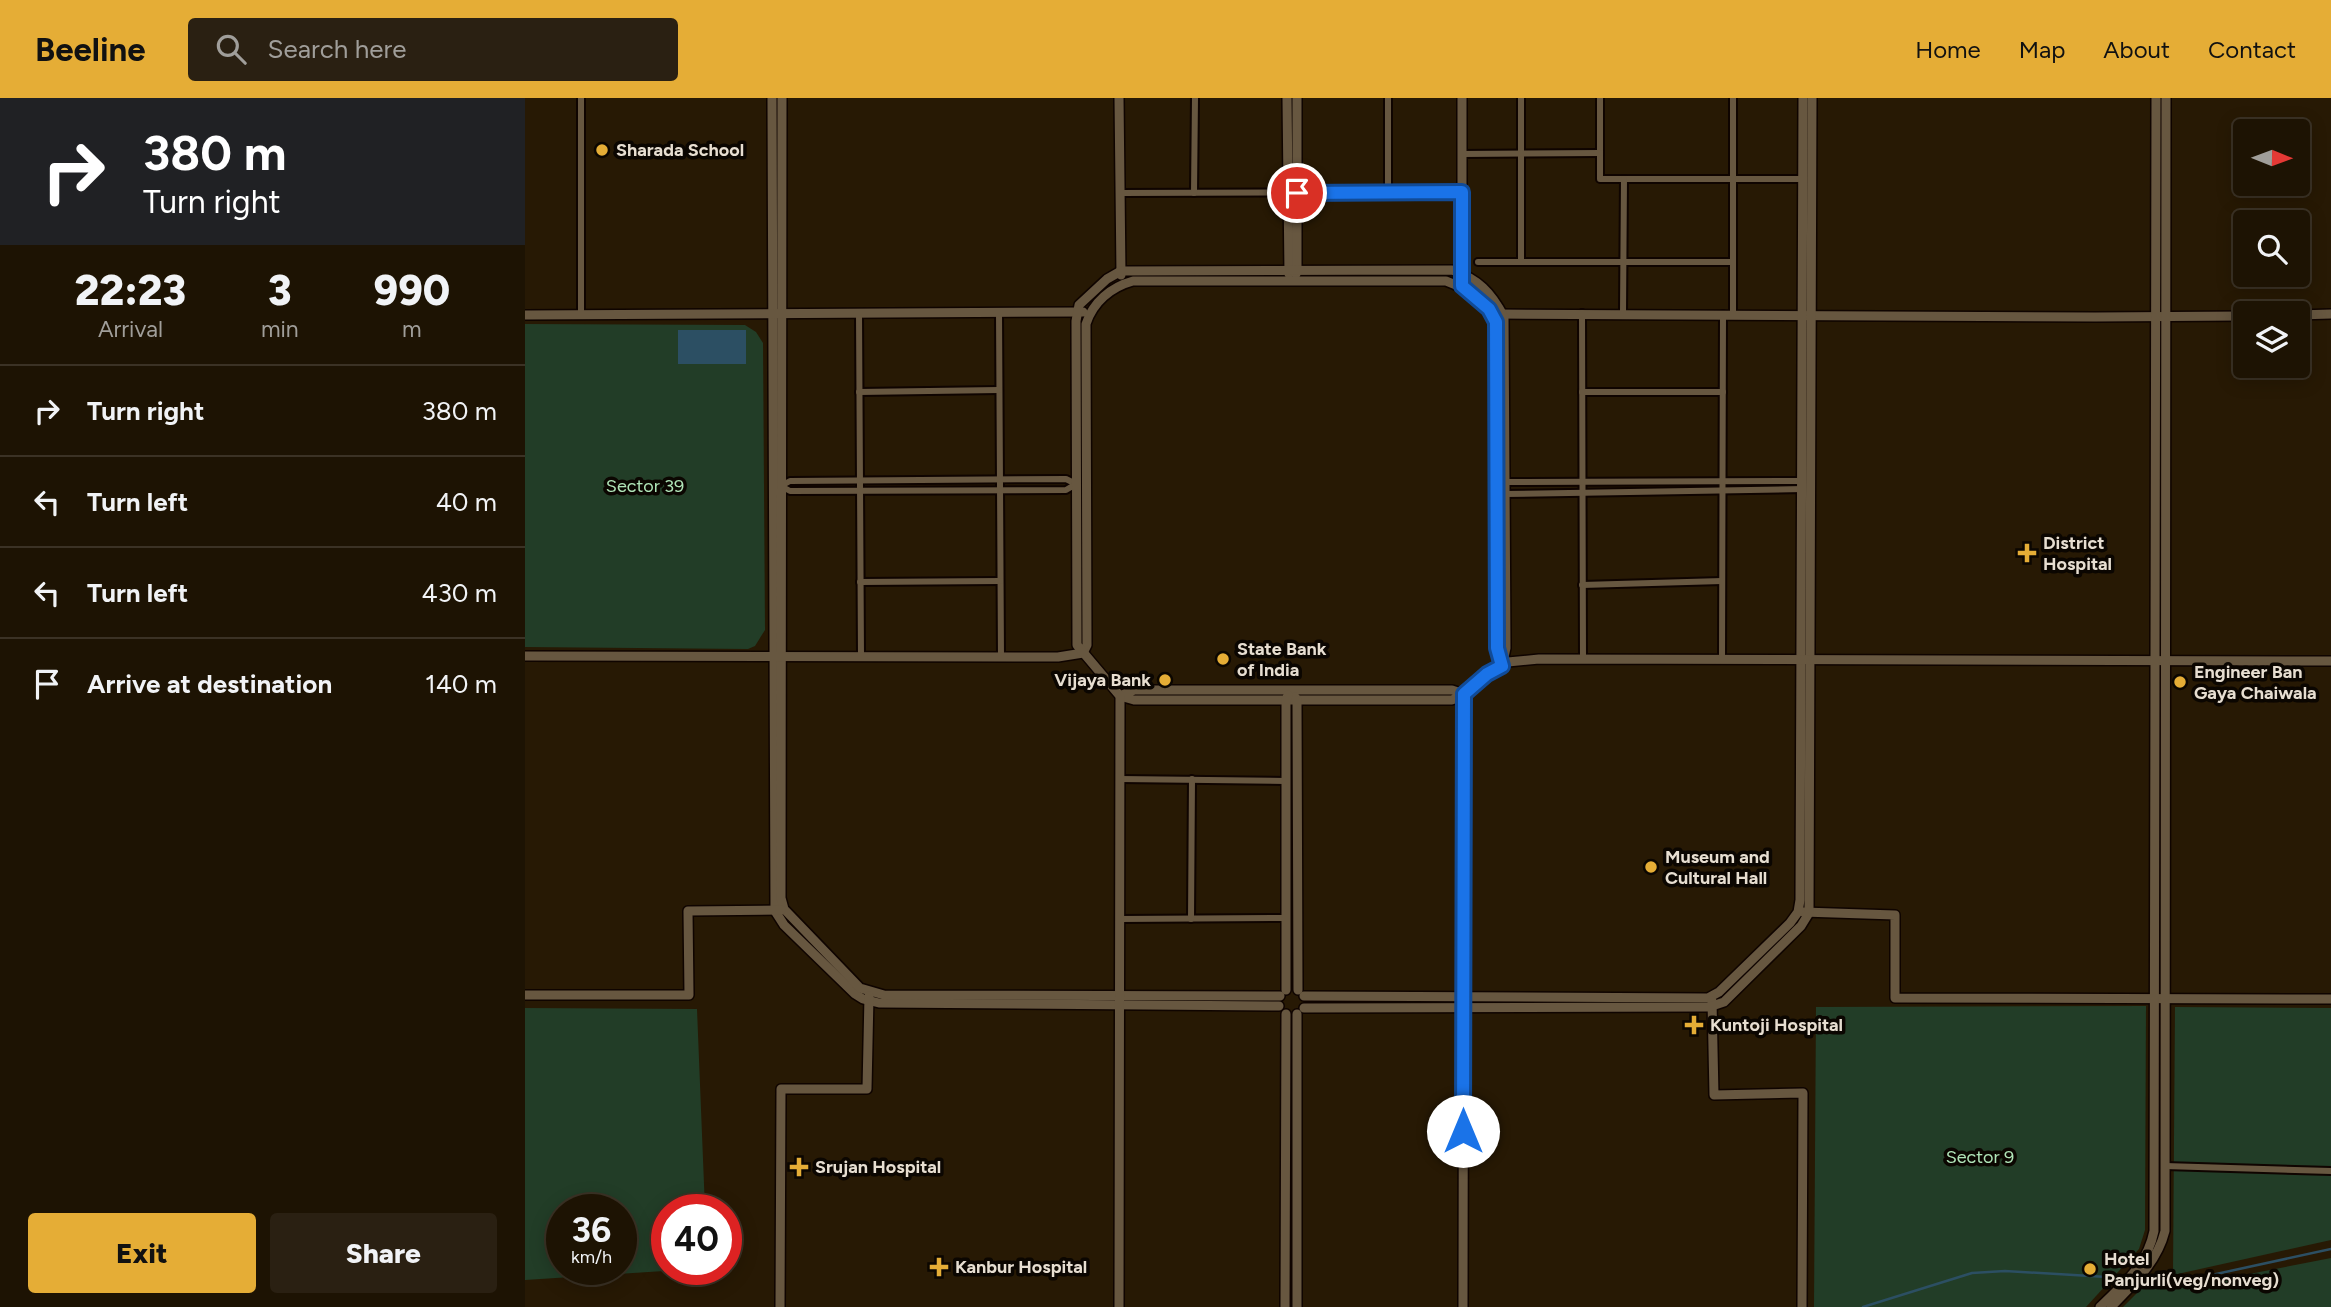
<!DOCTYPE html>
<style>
:root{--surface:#1d1303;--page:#2a2012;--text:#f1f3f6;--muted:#a09e9a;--line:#3b3225;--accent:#e5ad36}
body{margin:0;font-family:Figtree,sans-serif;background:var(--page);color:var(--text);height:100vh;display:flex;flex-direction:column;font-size:26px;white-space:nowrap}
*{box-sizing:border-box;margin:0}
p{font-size:23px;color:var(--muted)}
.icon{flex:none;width:38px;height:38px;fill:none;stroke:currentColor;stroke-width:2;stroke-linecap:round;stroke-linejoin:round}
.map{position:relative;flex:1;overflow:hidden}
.sheet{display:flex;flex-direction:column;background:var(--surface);width:525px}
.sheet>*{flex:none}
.guide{background:#202124;color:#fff;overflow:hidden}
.needle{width:46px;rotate:91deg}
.tools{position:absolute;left:1708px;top:21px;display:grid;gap:14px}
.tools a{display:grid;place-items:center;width:77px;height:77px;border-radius:7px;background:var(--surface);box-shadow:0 4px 18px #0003,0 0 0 2px var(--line);font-size:35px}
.speed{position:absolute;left:21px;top:1096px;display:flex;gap:14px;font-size:35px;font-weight:700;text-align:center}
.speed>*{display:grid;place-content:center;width:91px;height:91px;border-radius:50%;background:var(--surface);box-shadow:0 4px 18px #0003,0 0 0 2px var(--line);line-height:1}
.speed small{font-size:18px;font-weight:400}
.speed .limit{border:10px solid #d22;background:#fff;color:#111}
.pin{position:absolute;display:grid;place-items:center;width:60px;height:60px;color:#fff;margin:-30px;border:4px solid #fff;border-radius:50%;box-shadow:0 2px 7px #0007}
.me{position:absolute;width:77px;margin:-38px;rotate:0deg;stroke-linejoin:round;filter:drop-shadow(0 0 5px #0008)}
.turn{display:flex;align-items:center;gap:24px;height:147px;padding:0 28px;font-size:32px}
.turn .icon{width:91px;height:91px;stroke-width:2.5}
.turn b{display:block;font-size:49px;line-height:60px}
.eta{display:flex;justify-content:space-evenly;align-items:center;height:119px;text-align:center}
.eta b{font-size:42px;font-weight:800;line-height:49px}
.primary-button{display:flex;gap:14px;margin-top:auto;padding:14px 28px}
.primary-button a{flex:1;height:80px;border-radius:7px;background:var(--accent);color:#111;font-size:28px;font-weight:800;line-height:80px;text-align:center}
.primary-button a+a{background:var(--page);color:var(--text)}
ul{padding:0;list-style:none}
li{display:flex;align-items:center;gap:21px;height:91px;padding:0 28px;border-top:2px solid var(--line)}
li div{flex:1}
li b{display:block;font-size:26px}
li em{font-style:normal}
header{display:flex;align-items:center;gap:42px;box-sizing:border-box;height:98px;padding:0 35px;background:var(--accent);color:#111}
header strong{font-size:33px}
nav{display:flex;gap:38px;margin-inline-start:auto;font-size:24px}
.search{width:490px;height:63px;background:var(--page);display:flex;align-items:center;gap:18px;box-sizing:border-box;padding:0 24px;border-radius:7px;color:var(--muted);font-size:26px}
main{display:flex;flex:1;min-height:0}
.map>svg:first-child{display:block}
.green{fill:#223d27;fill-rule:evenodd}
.water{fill:#2c4f63}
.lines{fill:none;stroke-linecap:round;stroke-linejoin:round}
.stream{stroke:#2c4f63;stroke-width:2.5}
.street-casing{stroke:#0f0400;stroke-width:10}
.secondary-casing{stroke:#0f0400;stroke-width:12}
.street{stroke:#675740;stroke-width:6}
.secondary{stroke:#675740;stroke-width:9}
.route-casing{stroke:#114b97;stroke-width:18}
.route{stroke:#1a73e8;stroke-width:12}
.poi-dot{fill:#e5ad36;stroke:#0b0601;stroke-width:2.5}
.labels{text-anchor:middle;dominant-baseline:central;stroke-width:7;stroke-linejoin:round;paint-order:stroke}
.poi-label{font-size:18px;font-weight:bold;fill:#e7ded1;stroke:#0b0601;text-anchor:start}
.park-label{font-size:18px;fill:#b0e5b8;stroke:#0b0601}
</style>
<header>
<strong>Beeline</strong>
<div class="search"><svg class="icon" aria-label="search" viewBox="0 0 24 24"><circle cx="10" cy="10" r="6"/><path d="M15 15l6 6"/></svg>Search here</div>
<nav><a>Home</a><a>Map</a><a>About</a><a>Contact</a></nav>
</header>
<main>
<section class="sheet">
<div class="guide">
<div class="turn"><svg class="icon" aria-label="right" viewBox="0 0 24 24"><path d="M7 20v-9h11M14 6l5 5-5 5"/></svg><div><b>380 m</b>Turn right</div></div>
</div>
<div class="eta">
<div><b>22:23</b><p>Arrival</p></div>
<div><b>3</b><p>min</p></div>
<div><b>990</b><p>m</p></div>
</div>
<ul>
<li><svg class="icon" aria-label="right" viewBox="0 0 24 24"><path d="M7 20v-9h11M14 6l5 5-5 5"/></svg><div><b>Turn right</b></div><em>380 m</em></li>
<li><svg class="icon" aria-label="left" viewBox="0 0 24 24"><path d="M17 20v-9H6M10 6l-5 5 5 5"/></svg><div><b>Turn left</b></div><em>40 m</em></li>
<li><svg class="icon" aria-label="left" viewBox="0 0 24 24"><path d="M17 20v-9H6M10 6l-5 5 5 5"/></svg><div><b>Turn left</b></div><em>430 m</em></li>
<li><svg class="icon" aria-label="arrive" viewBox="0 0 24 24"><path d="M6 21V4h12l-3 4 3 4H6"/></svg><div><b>Arrive at destination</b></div><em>140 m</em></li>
</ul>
<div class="primary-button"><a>Exit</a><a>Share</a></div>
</section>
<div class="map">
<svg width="1806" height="1209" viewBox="0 0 1806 1209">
<rect width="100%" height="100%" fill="#271904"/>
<g class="green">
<path d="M 0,226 L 220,227 L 231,234 L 238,245 L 240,532 L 230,548 L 223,551 L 0,549 Z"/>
<path d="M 1621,908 L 1620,1132 L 1614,1151 L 1561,1209 L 1289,1209 L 1291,909 Z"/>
<path d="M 1650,909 L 1806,910 L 1806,1142 L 1648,1177 Z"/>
<path d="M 0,910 L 172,911 L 180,1111 L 142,1111 L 142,1171 L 170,1171 L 0,1182 ZM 96,1111 L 96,1171 L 37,1171 L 37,1111 Z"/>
<path d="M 1806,1160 L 1806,1209 L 1598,1209 L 1619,1188 L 1658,1189 Z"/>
</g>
<rect class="water" x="153" y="232" width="68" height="34"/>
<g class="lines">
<g class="stream">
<path d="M 1616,1181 L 1659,1183 L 1806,1151"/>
<path d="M 1338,1209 L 1447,1175 L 1480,1173 L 1599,1180"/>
</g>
<g class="street-casing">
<g id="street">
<path d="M 56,0 L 56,217"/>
<path d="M 863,0 L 863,95"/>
<path d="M 996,0 L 996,164"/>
<path d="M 1075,0 L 1075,81 L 1278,81"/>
<path d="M 937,56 L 1075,55"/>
<path d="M 595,95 L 937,94"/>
<path d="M 669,95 L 670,0"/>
<path d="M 953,164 L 1208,164"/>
<path d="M 474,214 L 476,559"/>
<path d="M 334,215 L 336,558"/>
<path d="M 1057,215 L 1058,561"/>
<path d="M 1098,216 L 1099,81"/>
<path d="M 1208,216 L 1208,0"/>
<path d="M 334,294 L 474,292"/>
<path d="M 1057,294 L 1198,294"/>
<path d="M 980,384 L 1278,383"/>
<path d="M 256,388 L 265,383 L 541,381 L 551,386"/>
<path d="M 256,388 L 265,393 L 541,392 L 551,386"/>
<path d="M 980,396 L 1278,391"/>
<path d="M 335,484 L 475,483"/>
<path d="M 1057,487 L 1197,483"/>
<path d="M 1197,561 L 1198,216"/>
<path d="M 595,681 L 761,683"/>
<path d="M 595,821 L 761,820"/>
<path d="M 666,821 L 667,681"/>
<path d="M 1640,1068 L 1806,1073"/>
</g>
</g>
<g class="secondary-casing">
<g id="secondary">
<path d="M 247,0 L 250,813 L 259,827 L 330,896 L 338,901 L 354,905 L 754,908"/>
<path d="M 257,0 L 256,800 L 259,811 L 335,890 L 359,897 L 755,898"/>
<path d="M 594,0 L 596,177"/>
<path d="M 762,0 L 764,176"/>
<path d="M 937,0 L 937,180"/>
<path d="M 771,176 L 772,173 L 772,0"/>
<path d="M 973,216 L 1570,219 L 1720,218"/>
<path d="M 0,217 L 558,214"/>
<path d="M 1773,217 L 1806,216"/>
<path d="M 558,555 L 562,547 L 561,226 C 568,204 586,189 608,183 L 921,183 C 943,191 960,203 971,224 L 972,550 L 977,567"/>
<path d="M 0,558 L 533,559 L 558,555"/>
<path d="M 609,592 L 927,592 L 939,596 L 927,602 L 609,602 L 595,598 Z"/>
<path d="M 770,599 L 772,602 L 773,892"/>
<path d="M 1278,814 L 1370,817 L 1370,900 L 1806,901"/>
<path d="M 761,892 L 761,602 L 763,597"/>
<path d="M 0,897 L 164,897 L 163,813 L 256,812"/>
<path d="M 779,898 L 1183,900 L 1194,894 L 1265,825 L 1273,814 L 1275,802 L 1278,0"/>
<path d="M 1187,903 L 1189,997 L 1278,995 L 1277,1209"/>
<path d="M 779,910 L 1184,909 L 1199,904 L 1276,828 L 1284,815 L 1287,0"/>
<path d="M 255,1209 L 256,991 L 342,991 L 344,898"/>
<path d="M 594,1209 L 595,598 L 552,547 L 551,223 L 554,207 L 582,181 L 596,173 L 927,172 C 953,181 966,194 979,219 L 981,550 L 977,568"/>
<path d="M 760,1209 L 761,916"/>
<path d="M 772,1209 L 772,916"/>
<path d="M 938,1209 L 939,596 L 962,576 L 983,564 L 1014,561 L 1806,563"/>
<path d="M 1575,1209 C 1599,1185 1622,1168 1629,1133 L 1631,0"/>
<path d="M 1586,1209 C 1608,1186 1632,1165 1640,1133 L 1641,0"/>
</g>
</g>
<use href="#street" class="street"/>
<use href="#secondary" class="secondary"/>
</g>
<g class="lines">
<g class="route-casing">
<path id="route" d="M 772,95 L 937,94 L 937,188 L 964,211 L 971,224 L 972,550 L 977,568 L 962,576 L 939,596 L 938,1033"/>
</g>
<use href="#route" class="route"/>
</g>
<g class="poi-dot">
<circle cx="77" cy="52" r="7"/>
<path d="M1498.5 444.5h7v7h7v7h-7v7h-7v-7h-7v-7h7z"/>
<circle cx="698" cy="561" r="7"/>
<circle cx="640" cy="582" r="7"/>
<circle cx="1655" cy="584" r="7"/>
<circle cx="1126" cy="769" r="7"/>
<path d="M1165.5 916.5h7v7h7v7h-7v7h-7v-7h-7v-7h7z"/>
<path d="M270.5 1058.5h7v7h7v7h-7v7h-7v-7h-7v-7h7z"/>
<path d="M410.5 1158.5h7v7h7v7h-7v7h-7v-7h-7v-7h7z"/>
<circle cx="1565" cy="1171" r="7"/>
</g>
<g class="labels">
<g class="poi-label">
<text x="91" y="52">Sharada School</text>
<text x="1518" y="445">District<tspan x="1518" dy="21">Hospital</tspan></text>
<text x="712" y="551">State Bank<tspan x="712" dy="21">of India</tspan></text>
<text x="1669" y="574">Engineer Ban<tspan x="1669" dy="21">Gaya Chaiwala</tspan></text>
<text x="626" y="582" text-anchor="end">Vijaya Bank</text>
<text x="1140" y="759">Museum and<tspan x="1140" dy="21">Cultural Hall</tspan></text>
<text x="1185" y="927">Kuntoji Hospital</text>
<text x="290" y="1069">Srujan Hospital</text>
<text x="1579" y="1161">Hotel<tspan x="1579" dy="21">Panjurli(veg/nonveg)</tspan></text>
<text x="430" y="1169">Kanbur Hospital</text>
</g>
<g class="park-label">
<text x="120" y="388">Sector 39</text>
<text x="1455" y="1059">Sector 9</text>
</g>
</g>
</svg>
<div class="tools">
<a><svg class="needle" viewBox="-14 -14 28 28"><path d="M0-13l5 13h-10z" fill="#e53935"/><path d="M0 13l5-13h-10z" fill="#a09e9a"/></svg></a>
<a><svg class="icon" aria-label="search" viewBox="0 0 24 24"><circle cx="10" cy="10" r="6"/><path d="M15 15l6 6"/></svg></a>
<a><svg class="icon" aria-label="layers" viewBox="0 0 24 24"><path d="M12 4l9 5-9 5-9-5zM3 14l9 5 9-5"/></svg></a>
</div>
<div class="speed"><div>36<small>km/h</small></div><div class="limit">40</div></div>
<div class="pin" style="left:772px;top:95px;background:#d93025"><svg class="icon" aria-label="arrive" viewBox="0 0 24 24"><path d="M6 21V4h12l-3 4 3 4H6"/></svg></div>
<svg class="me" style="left:938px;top:1033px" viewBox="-20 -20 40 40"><circle r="19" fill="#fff"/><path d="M0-13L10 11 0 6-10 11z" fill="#1a73e8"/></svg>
</div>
</main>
